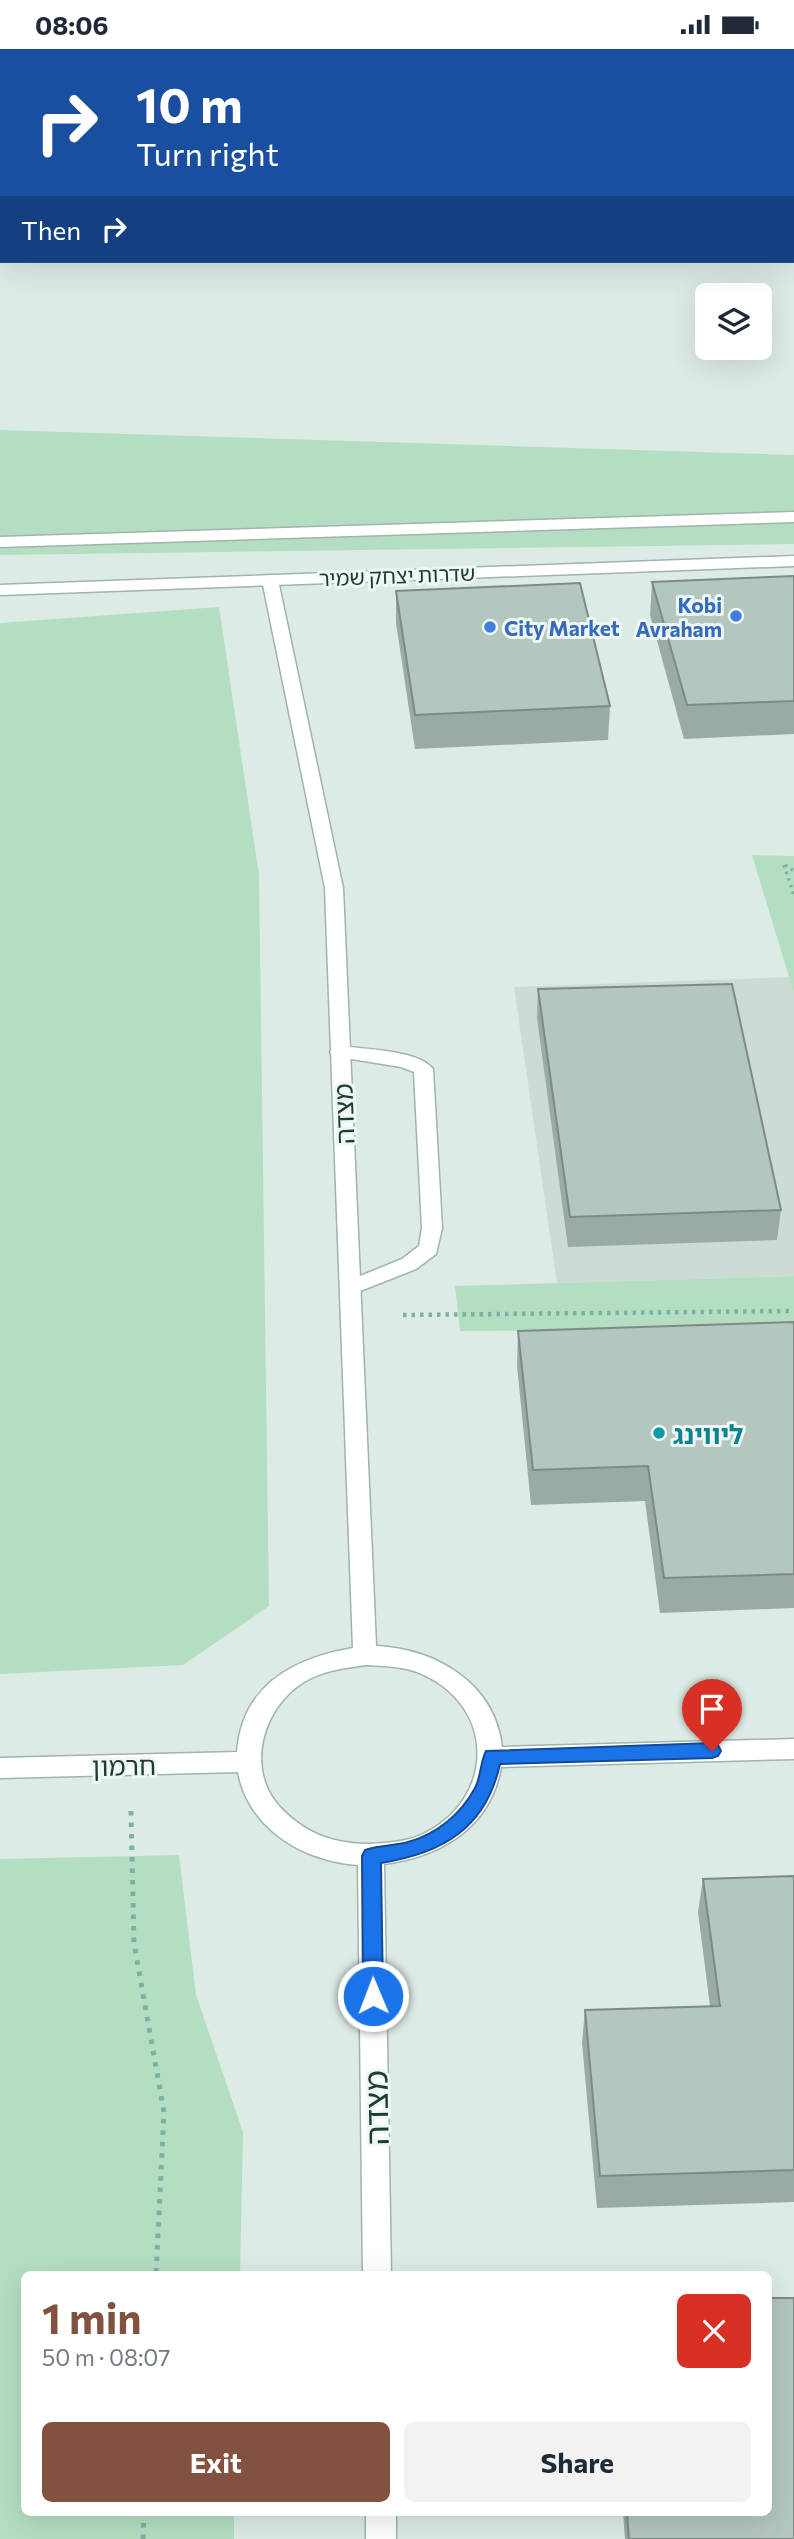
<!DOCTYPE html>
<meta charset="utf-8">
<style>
:root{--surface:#fff;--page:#f2f2f3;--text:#1f2937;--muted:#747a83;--accent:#83513f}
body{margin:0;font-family:Commissioner,"Noto Sans Hebrew",sans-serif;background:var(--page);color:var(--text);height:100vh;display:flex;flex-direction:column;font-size:26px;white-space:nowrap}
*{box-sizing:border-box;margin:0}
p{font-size:23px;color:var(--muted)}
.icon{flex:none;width:38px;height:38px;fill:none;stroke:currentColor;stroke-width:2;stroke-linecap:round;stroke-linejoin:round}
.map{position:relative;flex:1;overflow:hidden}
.side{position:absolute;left:21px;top:2222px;width:751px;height:245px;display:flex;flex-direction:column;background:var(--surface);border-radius:10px;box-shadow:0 7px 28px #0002}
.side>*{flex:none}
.banner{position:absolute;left:0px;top:0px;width:794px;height:214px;box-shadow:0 7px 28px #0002;background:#1a4fa0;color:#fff;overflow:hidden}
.controls{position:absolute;left:695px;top:234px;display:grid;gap:14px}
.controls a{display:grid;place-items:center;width:77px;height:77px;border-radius:10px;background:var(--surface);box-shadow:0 7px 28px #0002;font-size:35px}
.pin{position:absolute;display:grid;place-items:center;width:60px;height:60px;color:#fff;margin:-72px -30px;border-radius:50% 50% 50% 0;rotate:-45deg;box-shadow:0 0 7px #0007}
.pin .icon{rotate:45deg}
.me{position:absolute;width:77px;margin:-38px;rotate:359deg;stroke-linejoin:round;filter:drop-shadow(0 0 5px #0008)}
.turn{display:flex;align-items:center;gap:24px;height:147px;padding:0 21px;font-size:32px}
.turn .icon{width:91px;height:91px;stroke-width:2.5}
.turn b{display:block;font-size:49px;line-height:60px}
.then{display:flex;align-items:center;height:66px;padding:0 21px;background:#0003;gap:14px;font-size:26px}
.round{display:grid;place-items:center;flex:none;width:74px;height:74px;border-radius:10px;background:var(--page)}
.overview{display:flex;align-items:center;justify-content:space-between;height:119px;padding:0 21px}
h1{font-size:42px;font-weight:700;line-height:52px;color:var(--accent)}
.action{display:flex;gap:14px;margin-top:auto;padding:14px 21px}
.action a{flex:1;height:80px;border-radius:10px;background:var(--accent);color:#fff;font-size:28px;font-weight:700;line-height:80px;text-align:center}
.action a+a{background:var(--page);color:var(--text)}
.status{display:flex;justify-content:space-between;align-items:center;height:49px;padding:0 35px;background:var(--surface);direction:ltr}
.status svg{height:19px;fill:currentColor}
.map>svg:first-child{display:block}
.built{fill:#ccdbd5}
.green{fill:#b4dec2}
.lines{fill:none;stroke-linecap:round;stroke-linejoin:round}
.service-casing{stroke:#a0b3ae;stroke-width:3}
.minor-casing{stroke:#a0b3ae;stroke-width:3}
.tertiary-casing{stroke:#a0b3ae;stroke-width:3}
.path-far2{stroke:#7bb1a4;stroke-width:3.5;stroke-dasharray:2.5 4.5;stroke-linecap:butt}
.path-far1{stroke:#7bb1a4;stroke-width:4.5;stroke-dasharray:3.5 5;stroke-linecap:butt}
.path{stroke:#7bb1a4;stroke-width:5;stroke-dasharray:4.5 7;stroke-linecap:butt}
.service{fill:#fff;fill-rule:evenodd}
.minor{fill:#fff;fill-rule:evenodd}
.tertiary{fill:#fff;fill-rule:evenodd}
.wall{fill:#9aaaa4}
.building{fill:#b3c6bf;stroke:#7d8b86;stroke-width:2}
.route{fill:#1a73e8;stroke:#114b97;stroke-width:2}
.shop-dot{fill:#3f7fe0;stroke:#eef7f3;stroke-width:2.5}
.culture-dot{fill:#0f9aa8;stroke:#eef7f3;stroke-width:2.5}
.labels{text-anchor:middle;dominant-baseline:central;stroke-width:6;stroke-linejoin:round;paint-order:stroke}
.far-street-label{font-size:21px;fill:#1e3b36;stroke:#eef7f3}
.far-shop-label{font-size:21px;font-weight:bold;fill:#366cbe;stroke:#eef7f3;text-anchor:end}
.street-label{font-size:26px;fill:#1e3b36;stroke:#eef7f3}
.culture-label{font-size:26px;font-weight:bold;fill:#0d838f;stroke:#eef7f3;text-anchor:start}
.near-street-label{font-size:32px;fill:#1e3b36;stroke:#eef7f3}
</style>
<div class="status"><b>08:06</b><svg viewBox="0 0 49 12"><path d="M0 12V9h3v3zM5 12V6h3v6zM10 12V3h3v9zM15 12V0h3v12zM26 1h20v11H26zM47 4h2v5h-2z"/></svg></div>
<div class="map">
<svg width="794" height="2490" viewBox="0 0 794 2490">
<rect width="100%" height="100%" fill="#ddebe6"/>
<path class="built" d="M 789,928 L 794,945 L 794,1227 L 557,1234 L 514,938 Z"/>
<g class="green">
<path d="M 0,381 L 794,406 L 794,495 L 0,506 Z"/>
<path d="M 219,558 L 259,826 L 269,1557 L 183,1616 L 0,1625 L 0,574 Z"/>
<path d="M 752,806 L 794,807 L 794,945 L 789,928 Z"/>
<path d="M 794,1227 L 794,1280 L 460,1282 L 455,1237 Z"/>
<path d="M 179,1806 L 196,1946 L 243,2083 L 240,2226 L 24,2226 L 24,2464 L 234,2464 L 234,2490 L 0,2490 L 0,1810 Z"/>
</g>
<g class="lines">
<g class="service-casing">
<path id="service" d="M 340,997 C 362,1000 419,1001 433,1020 L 442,1179 L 436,1205 L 416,1220 L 350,1246 L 343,1244 L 340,1239 L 343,1234 L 402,1210 L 419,1197 L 422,1179 L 414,1023 L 401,1018 L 333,1007 L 330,1003 L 333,999 Z"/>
</g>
<g class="minor-casing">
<g id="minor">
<path d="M 270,526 L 278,531 L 343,839 L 376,1597 C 436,1600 495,1634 502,1698 L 794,1690 L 794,1710 L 501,1718 C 491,1778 441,1808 384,1815 L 391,2226 L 363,2226 L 358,1816 C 304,1812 249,1781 238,1723 L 0,1729 L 0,1709 L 237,1703 C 242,1636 294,1609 353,1599 L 325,839 L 262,531 ZM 365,1616 C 383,1617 400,1617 417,1623 C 497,1654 497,1751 421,1786 C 405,1793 386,1794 369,1795 C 333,1795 304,1784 279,1757 C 245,1719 263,1658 304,1633 C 322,1622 344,1619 365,1616 Z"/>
<rect x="366" y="2464" width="30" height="26"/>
</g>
</g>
<g class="tertiary-casing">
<g id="tertiary">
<path d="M 794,463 L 794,473 L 0,498 L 0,488 Z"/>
<path d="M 794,507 L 794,517 L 0,546 L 0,536 Z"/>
</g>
</g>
<g class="path-far2">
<path d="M 784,816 L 794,846"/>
<path d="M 785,816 L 794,822"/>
</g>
<path class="path-far1" d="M 403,1266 L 794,1262"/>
<g class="path">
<path d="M 131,1762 L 134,1894 L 164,2063 L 156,2226"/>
<path d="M 143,2490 L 144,2464"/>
</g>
<use href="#service" class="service"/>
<use href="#minor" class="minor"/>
<use href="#tertiary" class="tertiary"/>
</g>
<g class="wall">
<path d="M 794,527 L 794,685 L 684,690 L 650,566 L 652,533 Z"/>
<path d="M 396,542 L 610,657 L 608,691 L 415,700 L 396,574 Z"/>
<path d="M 538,940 L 781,1161 L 777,1191 L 568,1198 L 537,969 Z"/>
<path d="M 794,1273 L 794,1559 L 660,1564 L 645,1452 L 531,1456 L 517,1317 L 518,1282 Z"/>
<path d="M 794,1827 L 794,2153 L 597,2159 L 582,1994 L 585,1961 L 710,1957 L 698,1863 L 703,1830 Z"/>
<path d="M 623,2464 L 768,2464 L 794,2490 L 625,2490 Z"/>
</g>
<g class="building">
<path d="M 794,527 L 794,652 L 687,656 L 652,533 Z"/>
<path d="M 580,534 L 610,657 L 415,666 L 396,542 Z"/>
<path d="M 732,935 L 781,1161 L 570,1168 L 538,940 Z"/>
<path d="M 794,1273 L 794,1525 L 664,1529 L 648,1417 L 533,1421 L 518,1282 Z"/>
<path d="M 794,1827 L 794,2121 L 600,2127 L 585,1961 L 720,1957 L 703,1830 Z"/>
<path d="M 768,2249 L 794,2249 L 794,2490 L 629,2490 L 627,2464 L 768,2464 Z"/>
</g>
<path class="route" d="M 712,1694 L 718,1696 L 721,1702 L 718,1707 L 712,1709 L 500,1715 C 486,1779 443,1804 381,1814 L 383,1947 L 381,1953 L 373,1956 L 366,1953 L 363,1947 L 362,1807 L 365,1801 C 379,1796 394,1797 408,1793 C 437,1785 461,1765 475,1739 C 481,1728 480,1714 486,1702 Z"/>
<g class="shop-dot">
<circle cx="736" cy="567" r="7"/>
<circle cx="490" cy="578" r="7"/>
</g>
<circle class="culture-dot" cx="659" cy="1384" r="7"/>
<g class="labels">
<g class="far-street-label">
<text transform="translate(397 526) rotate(-2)">שדרות יצחק שמיר</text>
</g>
<g class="far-shop-label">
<text x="722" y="555">Kobi<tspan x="722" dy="24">Avraham</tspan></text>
<text x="504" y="578" text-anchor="start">City Market</text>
</g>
<g class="street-label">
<text transform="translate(343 1065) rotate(-92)">מצדה</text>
<text transform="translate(124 1716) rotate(-1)">חרמון</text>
</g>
<g class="culture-label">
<text x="673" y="1384">ליווינג</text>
</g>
<g class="near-street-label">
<text transform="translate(375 2059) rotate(-91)">מצדה</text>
</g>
</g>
</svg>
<div class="controls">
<a><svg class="icon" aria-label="layers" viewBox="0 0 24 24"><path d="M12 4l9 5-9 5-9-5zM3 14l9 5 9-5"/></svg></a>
</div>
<div class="pin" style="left:712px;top:1702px;background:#d93025"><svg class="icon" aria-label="arrive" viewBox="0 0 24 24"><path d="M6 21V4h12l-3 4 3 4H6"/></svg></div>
<svg class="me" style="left:373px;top:1947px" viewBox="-20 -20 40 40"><circle r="17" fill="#1a73e8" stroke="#fff" stroke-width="3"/><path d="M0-11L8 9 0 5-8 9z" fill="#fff"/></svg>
<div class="banner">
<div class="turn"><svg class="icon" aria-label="right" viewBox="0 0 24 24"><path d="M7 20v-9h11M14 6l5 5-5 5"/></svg><div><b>10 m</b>Turn right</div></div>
<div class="then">Then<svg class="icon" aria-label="right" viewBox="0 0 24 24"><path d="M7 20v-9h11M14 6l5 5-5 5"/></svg></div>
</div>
<section class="side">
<div class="overview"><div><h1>1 min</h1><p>50 m · 08:07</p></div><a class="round" style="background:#d93025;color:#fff"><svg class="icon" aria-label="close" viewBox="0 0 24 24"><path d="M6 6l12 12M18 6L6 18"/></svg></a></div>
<div class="action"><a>Exit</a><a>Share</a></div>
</section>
</div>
